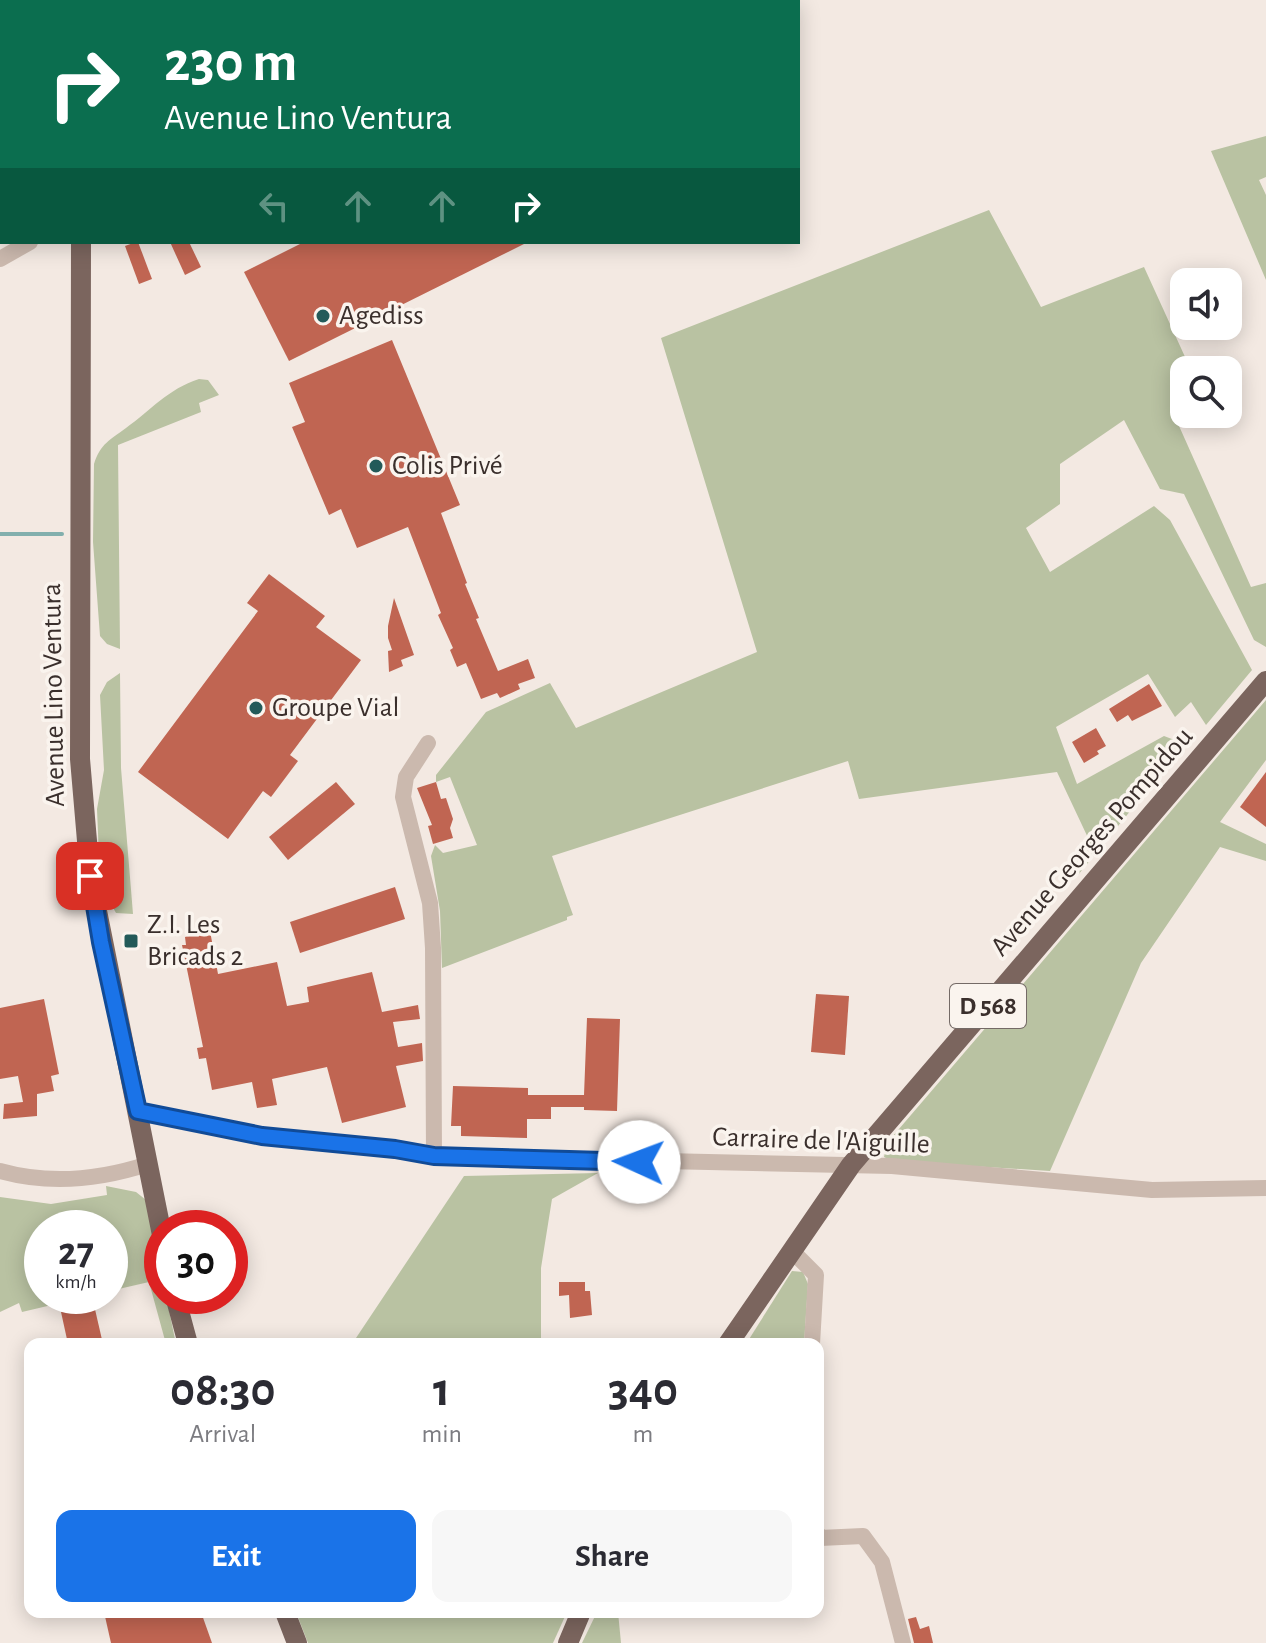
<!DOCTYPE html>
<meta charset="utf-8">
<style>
:root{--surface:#fff;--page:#f7f7f7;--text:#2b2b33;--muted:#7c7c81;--accent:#1a73e8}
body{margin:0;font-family:"Alegreya Sans",sans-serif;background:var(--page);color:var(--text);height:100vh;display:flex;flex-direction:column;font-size:30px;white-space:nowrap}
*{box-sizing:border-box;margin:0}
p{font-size:26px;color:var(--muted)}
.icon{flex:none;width:44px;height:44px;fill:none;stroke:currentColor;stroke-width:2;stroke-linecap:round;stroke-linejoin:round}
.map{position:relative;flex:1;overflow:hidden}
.sheet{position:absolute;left:24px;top:1338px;width:800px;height:280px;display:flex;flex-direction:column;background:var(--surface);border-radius:16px;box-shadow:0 4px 20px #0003}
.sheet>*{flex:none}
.guide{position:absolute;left:0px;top:0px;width:800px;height:244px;box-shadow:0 4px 20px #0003;background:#0b6e4f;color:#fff;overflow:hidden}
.tools{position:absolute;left:1170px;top:268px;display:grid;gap:16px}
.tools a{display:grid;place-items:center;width:72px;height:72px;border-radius:16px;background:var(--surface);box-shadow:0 4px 20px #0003;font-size:40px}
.speed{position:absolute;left:24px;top:1210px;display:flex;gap:16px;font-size:40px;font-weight:700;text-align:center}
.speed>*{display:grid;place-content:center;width:104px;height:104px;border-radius:50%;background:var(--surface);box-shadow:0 4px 20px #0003;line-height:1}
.speed small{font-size:20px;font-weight:400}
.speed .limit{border:12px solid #d22;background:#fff;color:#111}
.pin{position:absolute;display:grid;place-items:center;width:68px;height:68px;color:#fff;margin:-34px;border-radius:16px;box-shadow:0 4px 12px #0006}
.me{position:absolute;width:88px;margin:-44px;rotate:272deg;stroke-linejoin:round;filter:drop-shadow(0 0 6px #0008)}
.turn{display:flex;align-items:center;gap:28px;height:168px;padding:0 32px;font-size:36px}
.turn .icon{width:104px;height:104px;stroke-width:2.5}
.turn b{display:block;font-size:56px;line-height:68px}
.lanes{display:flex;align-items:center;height:76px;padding:0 32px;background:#0003;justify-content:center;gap:40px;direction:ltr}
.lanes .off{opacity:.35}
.eta{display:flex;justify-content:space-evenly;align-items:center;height:136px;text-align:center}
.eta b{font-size:48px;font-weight:700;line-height:56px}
.button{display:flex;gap:16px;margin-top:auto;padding:16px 32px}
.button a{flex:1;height:92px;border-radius:16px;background:var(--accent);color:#fff;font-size:32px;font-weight:700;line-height:92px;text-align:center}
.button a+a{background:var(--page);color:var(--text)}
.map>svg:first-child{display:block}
.green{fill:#b9c2a2}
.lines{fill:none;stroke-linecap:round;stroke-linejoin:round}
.stream{stroke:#82afad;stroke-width:4}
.building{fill:#c06552}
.minor{stroke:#cbb9ae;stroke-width:16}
.major{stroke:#7b655e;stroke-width:20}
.route-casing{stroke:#114b97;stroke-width:20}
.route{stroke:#1a73e8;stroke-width:14}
.poi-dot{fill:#235a59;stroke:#faf4ee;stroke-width:3}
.labels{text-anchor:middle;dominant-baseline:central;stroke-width:7;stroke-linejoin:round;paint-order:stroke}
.shield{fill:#faf4ee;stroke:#746a66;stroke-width:2}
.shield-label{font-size:26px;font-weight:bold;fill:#3a2f2c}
.poi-label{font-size:28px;fill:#3a2f2c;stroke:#faf4ee;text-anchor:start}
.street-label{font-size:28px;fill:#3a2f2c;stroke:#faf4ee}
</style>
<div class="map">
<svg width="1266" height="1643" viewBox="0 0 1266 1643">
<rect width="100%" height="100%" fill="#f3e9e2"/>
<g class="green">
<path d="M 1266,136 L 1266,177 L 1259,180 L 1266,195 L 1266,280 L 1211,151 Z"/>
<path d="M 989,210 L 1041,307 L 1144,267 L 1191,370 L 1184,370 L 1184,394 L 1171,408 L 1251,587 L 1266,583 L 1266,647 L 1254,640 L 1184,494 L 1160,489 L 1124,420 L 1060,464 L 1060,504 L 1026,528 L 1050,572 L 1154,506 L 1170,520 L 1252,670 L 1206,725 L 1191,702 L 1175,717 L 1148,674 L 1056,727 L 1077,784 L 1164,736 L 1185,744 L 1078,875 L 1068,869 L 1090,842 L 1057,772 L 859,799 L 848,761 L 552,856 L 573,915 L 567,917 L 567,920 L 442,968 L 440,911 L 431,856 L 435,845 L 443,853 L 477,845 L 450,777 L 436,782 L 436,775 L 486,712 L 550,683 L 576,728 L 757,652 L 661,338 Z"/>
<path d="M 199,379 L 208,380 L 219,395 L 199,403 L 201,412 L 118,445 L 120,649 L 107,644 L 100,636 L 93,542 L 94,464 C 100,444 111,439 126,428 C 151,410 168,389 199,379 Z"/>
<path d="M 120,673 L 121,768 L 133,914 L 116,913 L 110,902 L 99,857 L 97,809 L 104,770 L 100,695 L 107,682 Z"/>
<path d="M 1266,700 L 1266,760 L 1220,822 L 1266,844 L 1266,861 L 1220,847 L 1141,963 L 1050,1171 L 892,1161 L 884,1157 L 887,1143 Z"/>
<path d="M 598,1173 L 552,1199 L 541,1268 L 541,1344 L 352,1344 L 464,1176 Z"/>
<path d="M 106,1186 L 136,1192 L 146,1200 L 162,1279 L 162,1296 L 166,1296 L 176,1344 L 166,1344 L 149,1282 L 110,1291 L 110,1228 L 42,1228 L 42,1296 L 90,1296 L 22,1312 L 19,1303 L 0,1312 L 0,1197 L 51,1204 L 107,1195 Z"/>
<path d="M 792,1271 L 803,1272 L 808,1284 L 804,1344 L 746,1344 Z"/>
<path d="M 296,1612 L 567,1612 L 553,1643 L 308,1643 Z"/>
<path d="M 597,1612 L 618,1612 L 621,1643 L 582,1643 Z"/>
</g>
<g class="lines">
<g class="stream">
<path d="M 0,54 L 2,52"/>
<path d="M 0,534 L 62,534"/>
</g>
</g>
<g class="building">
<path d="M 136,242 L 138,242 L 152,279 L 139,284 L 125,246 Z"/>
<path d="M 170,242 L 189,242 L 201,267 L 185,275 Z"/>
<path d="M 304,242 L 528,242 L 289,361 L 244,272 Z"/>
<path d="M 392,340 L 460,505 L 441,513 L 467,583 L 465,584 L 479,618 L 476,619 L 498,671 L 528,659 L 535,678 L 518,684 L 520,689 L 500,698 L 497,693 L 481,699 L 466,663 L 457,667 L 450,650 L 453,648 L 438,615 L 441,613 L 408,527 L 357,548 L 341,509 L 329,515 L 292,427 L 305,422 L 289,383 Z"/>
<path d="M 269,574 L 325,616 L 316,627 L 361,660 L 290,755 L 298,761 L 271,797 L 263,791 L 228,839 L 138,772 L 258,611 L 247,603 Z"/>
<path d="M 394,598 L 414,655 L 401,660 L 403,666 L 389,672 L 388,651 L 392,650 L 388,638 L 388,626 Z"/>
<path d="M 1149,684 L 1162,706 L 1132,721 L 1128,715 L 1117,722 L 1109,709 Z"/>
<path d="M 1096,728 L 1106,746 L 1097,751 L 1099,754 L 1084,763 L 1072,742 Z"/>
<path d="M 1266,772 L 1266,827 L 1240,807 Z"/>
<path d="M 336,782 L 355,804 L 288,860 L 269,837 Z"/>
<path d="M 436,782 L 441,799 L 446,798 L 453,819 L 450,828 L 453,838 L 433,844 L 428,826 L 432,825 L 417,788 Z"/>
<path d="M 395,887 L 405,919 L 300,953 L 290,922 Z"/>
<path d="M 210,931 L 218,974 L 277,962 L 287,1006 L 309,1002 L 307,987 L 372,972 L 382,1012 L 418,1005 L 420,1019 L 393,1022 L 398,1047 L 422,1043 L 423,1061 L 396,1066 L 406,1107 L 342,1123 L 327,1067 L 272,1079 L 277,1105 L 257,1108 L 252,1082 L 212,1090 L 206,1058 L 199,1059 L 197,1048 L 203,1047 L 182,945 L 186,945 L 185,937 Z"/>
<path d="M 816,994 L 849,996 L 845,1055 L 811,1052 Z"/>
<path d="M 44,999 L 59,1074 L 51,1076 L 54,1091 L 37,1094 L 37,1116 L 3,1119 L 4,1104 L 23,1102 L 18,1076 L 0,1079 L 0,1008 Z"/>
<path d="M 587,1018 L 620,1019 L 617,1111 L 584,1110 L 584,1107 L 551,1107 L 551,1119 L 527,1119 L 527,1138 L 461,1136 L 461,1126 L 451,1126 L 453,1086 L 528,1088 L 528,1095 L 584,1095 Z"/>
<path d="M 559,1282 L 585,1282 L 585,1291 L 590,1291 L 592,1315 L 570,1318 L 569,1295 L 559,1296 Z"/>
<path d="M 94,1305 L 103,1344 L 68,1344 L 61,1312 Z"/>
<path d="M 104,1612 L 201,1612 L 212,1643 L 111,1643 Z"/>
<path d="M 916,1617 L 920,1629 L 929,1626 L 933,1643 L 914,1643 L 908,1619 Z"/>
</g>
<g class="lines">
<g class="minor">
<path d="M 485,2 L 487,0"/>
<path d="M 0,259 L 30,242"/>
<path d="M 428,743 L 406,777 L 403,797 L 430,903 L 433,948 L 434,1156"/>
<path d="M 138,1111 L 262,1136 L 395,1149 L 434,1156 L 892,1166 L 1152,1190 L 1266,1188"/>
<path d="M 0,1171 C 50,1185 99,1180 148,1164"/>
<path d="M 792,1251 L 816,1275 L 812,1344"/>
<path d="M 818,1534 L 820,1538 L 863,1536 L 882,1562 L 903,1643"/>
</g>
<g class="major">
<path d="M 82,2 L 82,0"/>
<path d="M 81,242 L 80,759 L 90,876 L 162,1235"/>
<path d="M 175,1296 L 188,1344"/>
<path d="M 728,1344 L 851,1165 L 1266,681"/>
<path d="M 285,1612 L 297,1643"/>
<path d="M 568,1643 L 581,1612"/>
</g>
</g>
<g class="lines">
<g class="route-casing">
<path id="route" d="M 90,876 L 101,942 L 138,1111 L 262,1136 L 395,1149 L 434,1156 L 639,1162"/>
</g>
<use href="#route" class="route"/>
</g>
<g class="poi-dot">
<circle cx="323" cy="316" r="8"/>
<circle cx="376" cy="466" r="8"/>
<circle cx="256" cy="708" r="8"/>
<rect x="123" y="933" width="16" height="16" rx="4"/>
</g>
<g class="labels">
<rect class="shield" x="950" y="984" width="76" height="44" rx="6"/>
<g class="shield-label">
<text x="988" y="1006">D 568</text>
</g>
<g class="poi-label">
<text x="339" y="316">Agediss</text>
<text x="392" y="466">Colis Privé</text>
<text x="272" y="708">Groupe Vial</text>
<text x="147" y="925">Z.I. Les<tspan x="147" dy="32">Bricads 2</tspan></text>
</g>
<g class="street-label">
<text transform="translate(54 695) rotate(-91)">Avenue Lino Ventura</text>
<text transform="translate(1092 842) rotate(-49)">Avenue Georges Pompidou</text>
<text transform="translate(821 1141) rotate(2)">Carraire de l'Aiguille</text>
</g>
</g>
</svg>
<div class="tools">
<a><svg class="icon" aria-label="sound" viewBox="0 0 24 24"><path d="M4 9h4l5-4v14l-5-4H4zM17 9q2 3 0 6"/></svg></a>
<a><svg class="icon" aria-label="search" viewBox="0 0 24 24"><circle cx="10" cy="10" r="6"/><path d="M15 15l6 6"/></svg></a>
</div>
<div class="speed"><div>27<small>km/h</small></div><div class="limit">30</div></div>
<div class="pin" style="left:90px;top:876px;background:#d93025"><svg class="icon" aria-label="arrive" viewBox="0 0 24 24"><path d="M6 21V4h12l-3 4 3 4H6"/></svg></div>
<svg class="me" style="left:639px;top:1162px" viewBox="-20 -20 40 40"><circle r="19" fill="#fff"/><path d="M0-13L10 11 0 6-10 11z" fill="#1a73e8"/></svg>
<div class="guide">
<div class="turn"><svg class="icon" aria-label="right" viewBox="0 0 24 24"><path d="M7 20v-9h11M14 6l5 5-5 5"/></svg><div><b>230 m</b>Avenue Lino Ventura</div></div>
<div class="lanes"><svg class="icon off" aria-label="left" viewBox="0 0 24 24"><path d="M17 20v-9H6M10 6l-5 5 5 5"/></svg><svg class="icon off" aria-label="ahead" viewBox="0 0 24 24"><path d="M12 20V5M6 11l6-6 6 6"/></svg><svg class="icon off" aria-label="ahead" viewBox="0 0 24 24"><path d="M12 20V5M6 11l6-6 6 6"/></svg><svg class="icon" aria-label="right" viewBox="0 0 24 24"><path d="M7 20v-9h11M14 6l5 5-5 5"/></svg></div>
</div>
<section class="sheet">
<div class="eta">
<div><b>08:30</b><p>Arrival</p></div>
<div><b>1</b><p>min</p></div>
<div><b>340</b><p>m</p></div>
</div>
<div class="button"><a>Exit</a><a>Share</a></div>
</section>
</div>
